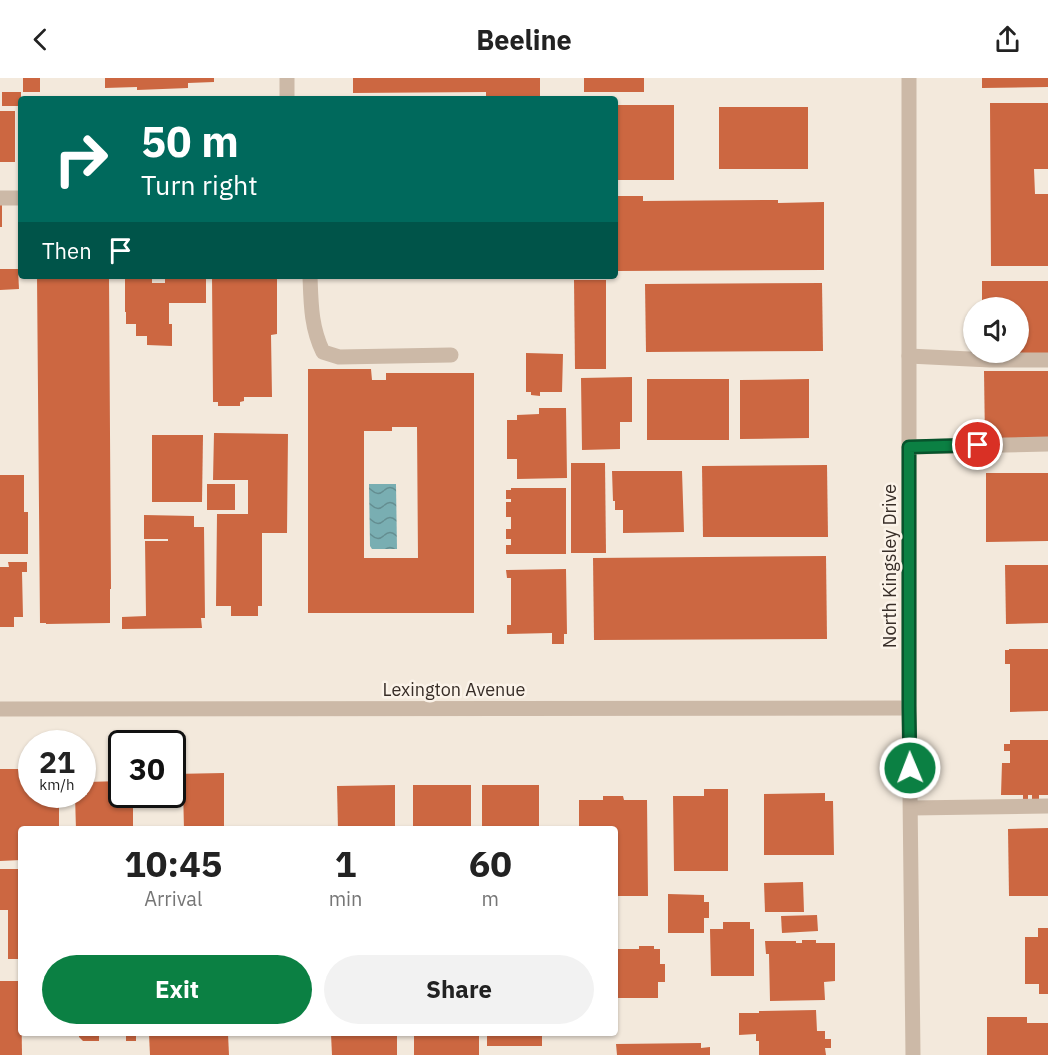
<!DOCTYPE html>
<style>
:root{--surface:#fff;--page:#f2f2f2;--text:#222;--muted:#767676;--accent:#0b8043}
body{margin:0;font-family:"IBM Plex Sans",sans-serif;background:var(--page);color:var(--text);height:100vh;display:flex;flex-direction:column;font-size:22px;white-space:nowrap}
*{box-sizing:border-box;margin:0}
p{font-size:20px;color:var(--muted)}
.icon{flex:none;width:33px;height:33px;fill:none;stroke:currentColor;stroke-width:2;stroke-linecap:round;stroke-linejoin:round}
.map{position:relative;flex:1;overflow:hidden}
.details{position:absolute;left:18px;top:748px;width:600px;height:210px;display:flex;flex-direction:column;background:var(--surface);border-radius:6px;box-shadow:0 2px 4px #0004}
.details>*{flex:none}
.guide{position:absolute;left:18px;top:18px;width:600px;height:183px;border-radius:6px;box-shadow:0 2px 4px #0004;background:#00695c;color:#fff;overflow:hidden}
.fabs{position:absolute;left:963px;top:219px;display:grid;gap:12px}
.fabs a{display:grid;place-items:center;width:66px;height:66px;border-radius:50%;background:var(--surface);box-shadow:0 2px 4px #0004;font-size:30px}
.speed{position:absolute;left:18px;top:652px;display:flex;gap:12px;font-size:30px;font-weight:700;text-align:center}
.speed>*{display:grid;place-content:center;width:78px;height:78px;border-radius:50%;background:var(--surface);box-shadow:0 2px 4px #0004;line-height:1}
.speed small{font-size:15px;font-weight:400}
.speed .limit{border:3px solid #111;border-radius:9px;background:#fff;color:#111}
.pin{position:absolute;display:grid;place-items:center;width:51px;height:51px;color:#fff;margin:-26px;border:3px solid #fff;border-radius:50%;box-shadow:0 2px 6px #0007}
.me{position:absolute;width:66px;margin:-33px;rotate:359deg;stroke-linejoin:round;filter:drop-shadow(0 0 4px #0008)}
.turn{display:flex;align-items:center;gap:21px;height:126px;padding:0 24px;font-size:27px}
.turn .icon{width:78px;height:78px;stroke-width:2.5}
.turn b{display:block;font-size:42px;line-height:51px}
.then{display:flex;align-items:center;height:57px;padding:0 24px;background:#0003;gap:12px;font-size:22px}
.eta{display:flex;justify-content:space-evenly;align-items:center;height:102px;text-align:center}
.eta b{font-size:36px;font-weight:800;line-height:42px}
.cta{display:flex;gap:12px;margin-top:auto;padding:12px 24px}
.cta a{flex:1;height:69px;border-radius:36px;background:var(--accent);color:#fff;font-size:24px;font-weight:800;line-height:69px;text-align:center}
.cta a+a{background:var(--page);color:var(--text)}
header{display:flex;justify-content:space-between;align-items:center;height:78px;padding:0 24px;background:var(--surface);font-size:27px;font-weight:800}
.map>svg:first-child{display:block}
.water{fill:url(#water-waves)}
.building{fill:#cc6741;fill-rule:evenodd}
.lines{fill:none;stroke-linecap:round;stroke-linejoin:round}
.service{stroke:#ccb9a7;stroke-width:15}
.minor{stroke:#ccb9a7;stroke-width:15}
.route-casing{stroke:#07532c;stroke-width:15}
.route{stroke:#0b8043;stroke-width:10}
.labels{text-anchor:middle;dominant-baseline:central;stroke-width:5;stroke-linejoin:round;paint-order:stroke}
.street-label{font-size:18px;fill:#382e28;stroke:#fbf3e9}
</style>
<header><svg class="icon" aria-label="back" viewBox="0 0 24 24"><path d="M15 5l-7 7 7 7"/></svg>Beeline<svg class="icon" aria-label="share" viewBox="0 0 24 24"><path d="M12 15V3M7 8l5-5 5 5M5 13v7h14v-7"/></svg></header>
<div class="map">
<svg width="1048" height="977" viewBox="0 0 1048 977">
<defs>
<pattern id="water-waves" width="16" height="10" patternUnits="userSpaceOnUse" patternTransform="scale(1.5)"><rect width="16" height="10" fill="#79aeb2"/><path d="M0 5q4-4 8 0t8 0" fill="none" stroke="#648e91"/></pattern>
</defs>
<rect width="100%" height="100%" fill="#f3e9dc"/>
<path class="water" d="M 369,406 L 396,406 L 397,471 L 372,471 L 370,468 Z"/>
<g class="building">
<rect x="23" y="0" width="17" height="14"/>
<path d="M 105,0 L 214,0 L 214,4 L 188,5 L 188,10 L 137,12 L 137,9 L 105,10 Z"/>
<path d="M 353,0 L 540,0 L 540,21 L 486,21 L 486,14 L 353,15 Z"/>
<rect x="584" y="0" width="60" height="14"/>
<path d="M 982,0 L 1048,0 L 1048,9 L 982,10 Z"/>
<rect x="2" y="14" width="19" height="14"/>
<path d="M 990,25 L 1048,25 L 1048,91 L 1034,91 L 1035,116 L 1048,116 L 1048,188 L 991,188 Z"/>
<rect x="615" y="27" width="59" height="75"/>
<rect x="719" y="29" width="89" height="62"/>
<rect x="0" y="33" width="15" height="51"/>
<path d="M 615,118 L 643,118 L 643,123 L 778,122 L 778,125 L 824,124 L 824,192 L 615,193 Z"/>
<rect x="0" y="127" width="2" height="22"/>
<path d="M 0,191 L 18,191 L 19,211 L 0,212 Z"/>
<path d="M 37,198 L 109,198 L 111,511 L 110,511 L 110,545 L 46,546 L 46,545 L 40,545 Z"/>
<path d="M 125,198 L 152,198 L 152,205 L 165,205 L 165,198 L 206,198 L 206,225 L 169,225 L 169,246 L 172,246 L 172,268 L 147,267 L 147,258 L 136,258 L 136,246 L 126,246 L 126,234 L 125,234 Z"/>
<path d="M 212,198 L 277,198 L 277,256 L 271,257 L 272,319 L 244,319 L 244,323 L 240,324 L 240,328 L 218,328 L 218,324 L 213,324 Z"/>
<path d="M 574,202 L 606,202 L 606,291 L 575,291 Z"/>
<path d="M 982,203 L 1048,203 L 1048,275 L 1018,275 L 1018,230 L 982,230 Z"/>
<path d="M 822,205 L 823,273 L 646,274 L 645,206 Z"/>
<path d="M 526,275 L 563,276 L 562,314 L 540,314 L 540,318 L 531,317 L 531,314 L 526,314 Z"/>
<path d="M 308,291 L 371,291 L 372,302 L 386,302 L 386,295 L 474,295 L 474,535 L 308,535 ZM 392,349 L 417,349 L 418,480 L 364,480 L 364,353 L 392,353 Z"/>
<path d="M 984,293 L 1048,293 L 1048,363 L 985,363 Z"/>
<path d="M 632,299 L 632,344 L 620,344 L 620,371 L 582,372 L 581,300 Z"/>
<rect x="647" y="301" width="82" height="61"/>
<path d="M 809,301 L 809,360 L 740,361 L 740,302 Z"/>
<path d="M 539,330 L 566,330 L 567,400 L 517,401 L 517,381 L 507,381 L 507,342 L 517,342 L 517,337 L 539,336 Z"/>
<path d="M 214,355 L 288,356 L 287,455 L 262,455 L 262,528 L 258,528 L 258,538 L 231,538 L 231,528 L 216,528 L 217,436 L 248,436 L 248,402 L 213,402 Z"/>
<path d="M 152,357 L 203,357 L 202,424 L 152,424 Z"/>
<path d="M 571,385 L 605,385 L 606,475 L 571,475 Z"/>
<path d="M 827,387 L 828,459 L 703,459 L 702,388 Z"/>
<path d="M 612,393 L 682,393 L 684,454 L 623,455 L 623,432 L 615,432 L 615,423 L 613,423 Z"/>
<path d="M 986,395 L 1048,395 L 1048,463 L 986,464 Z"/>
<path d="M 0,397 L 24,397 L 24,434 L 28,434 L 28,476 L 0,476 Z"/>
<rect x="207" y="406" width="28" height="26"/>
<path d="M 511,410 L 566,410 L 566,476 L 506,476 L 506,467 L 511,467 L 511,461 L 506,461 L 506,451 L 511,451 L 511,439 L 506,439 L 506,424 L 511,424 L 511,421 L 506,421 L 506,412 L 511,412 Z"/>
<path d="M 144,437 L 194,438 L 194,449 L 204,449 L 205,540 L 201,540 L 202,550 L 122,551 L 122,539 L 146,538 L 145,463 L 168,463 L 168,461 L 144,461 Z"/>
<path d="M 826,478 L 827,561 L 594,562 L 593,480 Z"/>
<path d="M 8,484 L 27,484 L 27,494 L 22,494 L 23,539 L 14,539 L 14,549 L 0,549 L 0,489 L 9,489 Z"/>
<path d="M 1005,487 L 1048,487 L 1048,545 L 1006,546 Z"/>
<path d="M 566,491 L 567,556 L 564,556 L 564,566 L 552,566 L 552,555 L 507,556 L 507,547 L 511,547 L 511,500 L 507,500 L 506,492 Z"/>
<path d="M 1009,571 L 1048,571 L 1048,633 L 1010,634 L 1010,586 L 1005,586 L 1005,572 L 1009,572 Z"/>
<path d="M 1010,662 L 1048,662 L 1048,717 L 1039,717 L 1039,722 L 1032,722 L 1032,717 L 1028,717 L 1028,722 L 1023,722 L 1023,717 L 1001,717 L 1002,685 L 1010,685 L 1010,673 L 1004,673 L 1004,666 L 1010,666 Z"/>
<path d="M 0,691 L 32,691 L 32,717 L 59,717 L 59,752 L 21,752 L 21,782 L 0,783 Z"/>
<path d="M 224,695 L 224,752 L 184,752 L 183,709 L 174,709 L 173,696 Z"/>
<path d="M 121,703 L 122,717 L 133,717 L 133,752 L 76,752 L 75,717 L 87,717 L 87,704 Z"/>
<path d="M 395,707 L 395,752 L 338,752 L 337,708 Z"/>
<rect x="413" y="707" width="58" height="45"/>
<rect x="482" y="707" width="57" height="45"/>
<path d="M 704,711 L 728,711 L 728,793 L 674,793 L 673,718 L 704,718 Z"/>
<path d="M 825,715 L 825,723 L 833,723 L 834,777 L 764,777 L 764,716 Z"/>
<path d="M 603,718 L 623,718 L 624,722 L 647,722 L 648,818 L 615,818 L 615,752 L 579,752 L 579,722 L 603,722 Z"/>
<path d="M 1048,750 L 1048,818 L 1009,818 L 1008,751 Z"/>
<path d="M 0,791 L 21,791 L 21,881 L 8,881 L 8,832 L 0,832 Z"/>
<path d="M 803,804 L 804,834 L 765,834 L 764,805 Z"/>
<path d="M 668,816 L 704,817 L 704,824 L 709,824 L 709,840 L 704,840 L 704,855 L 668,855 Z"/>
<path d="M 817,837 L 818,853 L 782,855 L 781,838 Z"/>
<path d="M 723,844 L 750,844 L 750,851 L 754,851 L 754,898 L 711,898 L 710,851 L 723,851 Z"/>
<path d="M 1038,850 L 1048,850 L 1048,916 L 1039,916 L 1039,906 L 1025,906 L 1025,859 L 1038,859 Z"/>
<path d="M 802,862 L 816,862 L 816,865 L 835,865 L 835,903 L 824,904 L 825,922 L 770,923 L 769,876 L 766,876 L 765,863 L 796,863 L 796,865 L 802,865 Z"/>
<path d="M 639,868 L 654,868 L 654,871 L 660,871 L 660,886 L 665,886 L 665,904 L 658,904 L 658,920 L 615,920 L 615,871 L 639,871 Z"/>
<path d="M 0,903 L 21,903 L 22,977 L 0,977 Z"/>
<path d="M 816,932 L 817,953 L 825,953 L 825,961 L 831,961 L 831,970 L 825,970 L 826,977 L 759,977 L 759,963 L 756,963 L 756,956 L 739,957 L 739,935 L 759,935 L 759,933 Z"/>
<path d="M 987,939 L 1027,939 L 1027,945 L 1048,945 L 1048,977 L 987,977 Z"/>
<path d="M 79,956 L 136,956 L 136,963 L 126,963 L 126,958 L 99,958 L 99,963 L 83,963 L 79,959 Z"/>
<path d="M 149,956 L 228,956 L 229,977 L 150,977 Z"/>
<path d="M 331,956 L 397,956 L 397,977 L 332,977 Z"/>
<rect x="414" y="956" width="65" height="21"/>
<rect x="487" y="956" width="55" height="12"/>
<path d="M 701,965 L 701,970 L 710,969 L 710,977 L 617,977 L 616,966 Z"/>
</g>
<g class="lines">
<g class="service">
<path d="M 0,120 L 21,120"/>
<path d="M 310,198 C 311,226 311,249 323,274 L 339,279 L 451,277"/>
<path d="M 909,278 L 990,282 L 1048,282"/>
<path d="M 909,369 L 1048,366"/>
<path d="M 911,730 L 1048,728"/>
</g>
<g class="minor">
<path d="M 909,0 L 909,630 L 913,977"/>
<path d="M 287,21 L 287,0"/>
<path d="M 0,631 L 909,630"/>
</g>
</g>
<g class="lines">
<g class="route-casing">
<path id="route" d="M 910,690 L 909,630 L 909,369 L 978,367"/>
</g>
<use href="#route" class="route"/>
</g>
<g class="labels">
<g class="street-label">
<text transform="translate(889 488) rotate(-90)">North Kingsley Drive</text>
<text x="454" y="611">Lexington Avenue</text>
</g>
</g>
</svg>
<div class="fabs">
<a><svg class="icon" aria-label="sound" viewBox="0 0 24 24"><path d="M4 9h4l5-4v14l-5-4H4zM17 9q2 3 0 6"/></svg></a>
</div>
<div class="speed"><div>21<small>km/h</small></div><div class="limit">30</div></div>
<div class="pin" style="left:978px;top:367px;background:#d93025"><svg class="icon" aria-label="arrive" viewBox="0 0 24 24"><path d="M6 21V4h12l-3 4 3 4H6"/></svg></div>
<svg class="me" style="left:910px;top:690px" viewBox="-20 -20 40 40"><circle r="17" fill="#0b8043" stroke="#fff" stroke-width="3"/><path d="M0-11L8 9 0 5-8 9z" fill="#fff"/></svg>
<div class="guide">
<div class="turn"><svg class="icon" aria-label="right" viewBox="0 0 24 24"><path d="M7 20v-9h11M14 6l5 5-5 5"/></svg><div><b>50 m</b>Turn right</div></div>
<div class="then">Then<svg class="icon" aria-label="arrive" viewBox="0 0 24 24"><path d="M6 21V4h12l-3 4 3 4H6"/></svg></div>
</div>
<section class="details">
<div class="eta">
<div><b>10:45</b><p>Arrival</p></div>
<div><b>1</b><p>min</p></div>
<div><b>60</b><p>m</p></div>
</div>
<div class="cta"><a>Exit</a><a>Share</a></div>
</section>
</div>
